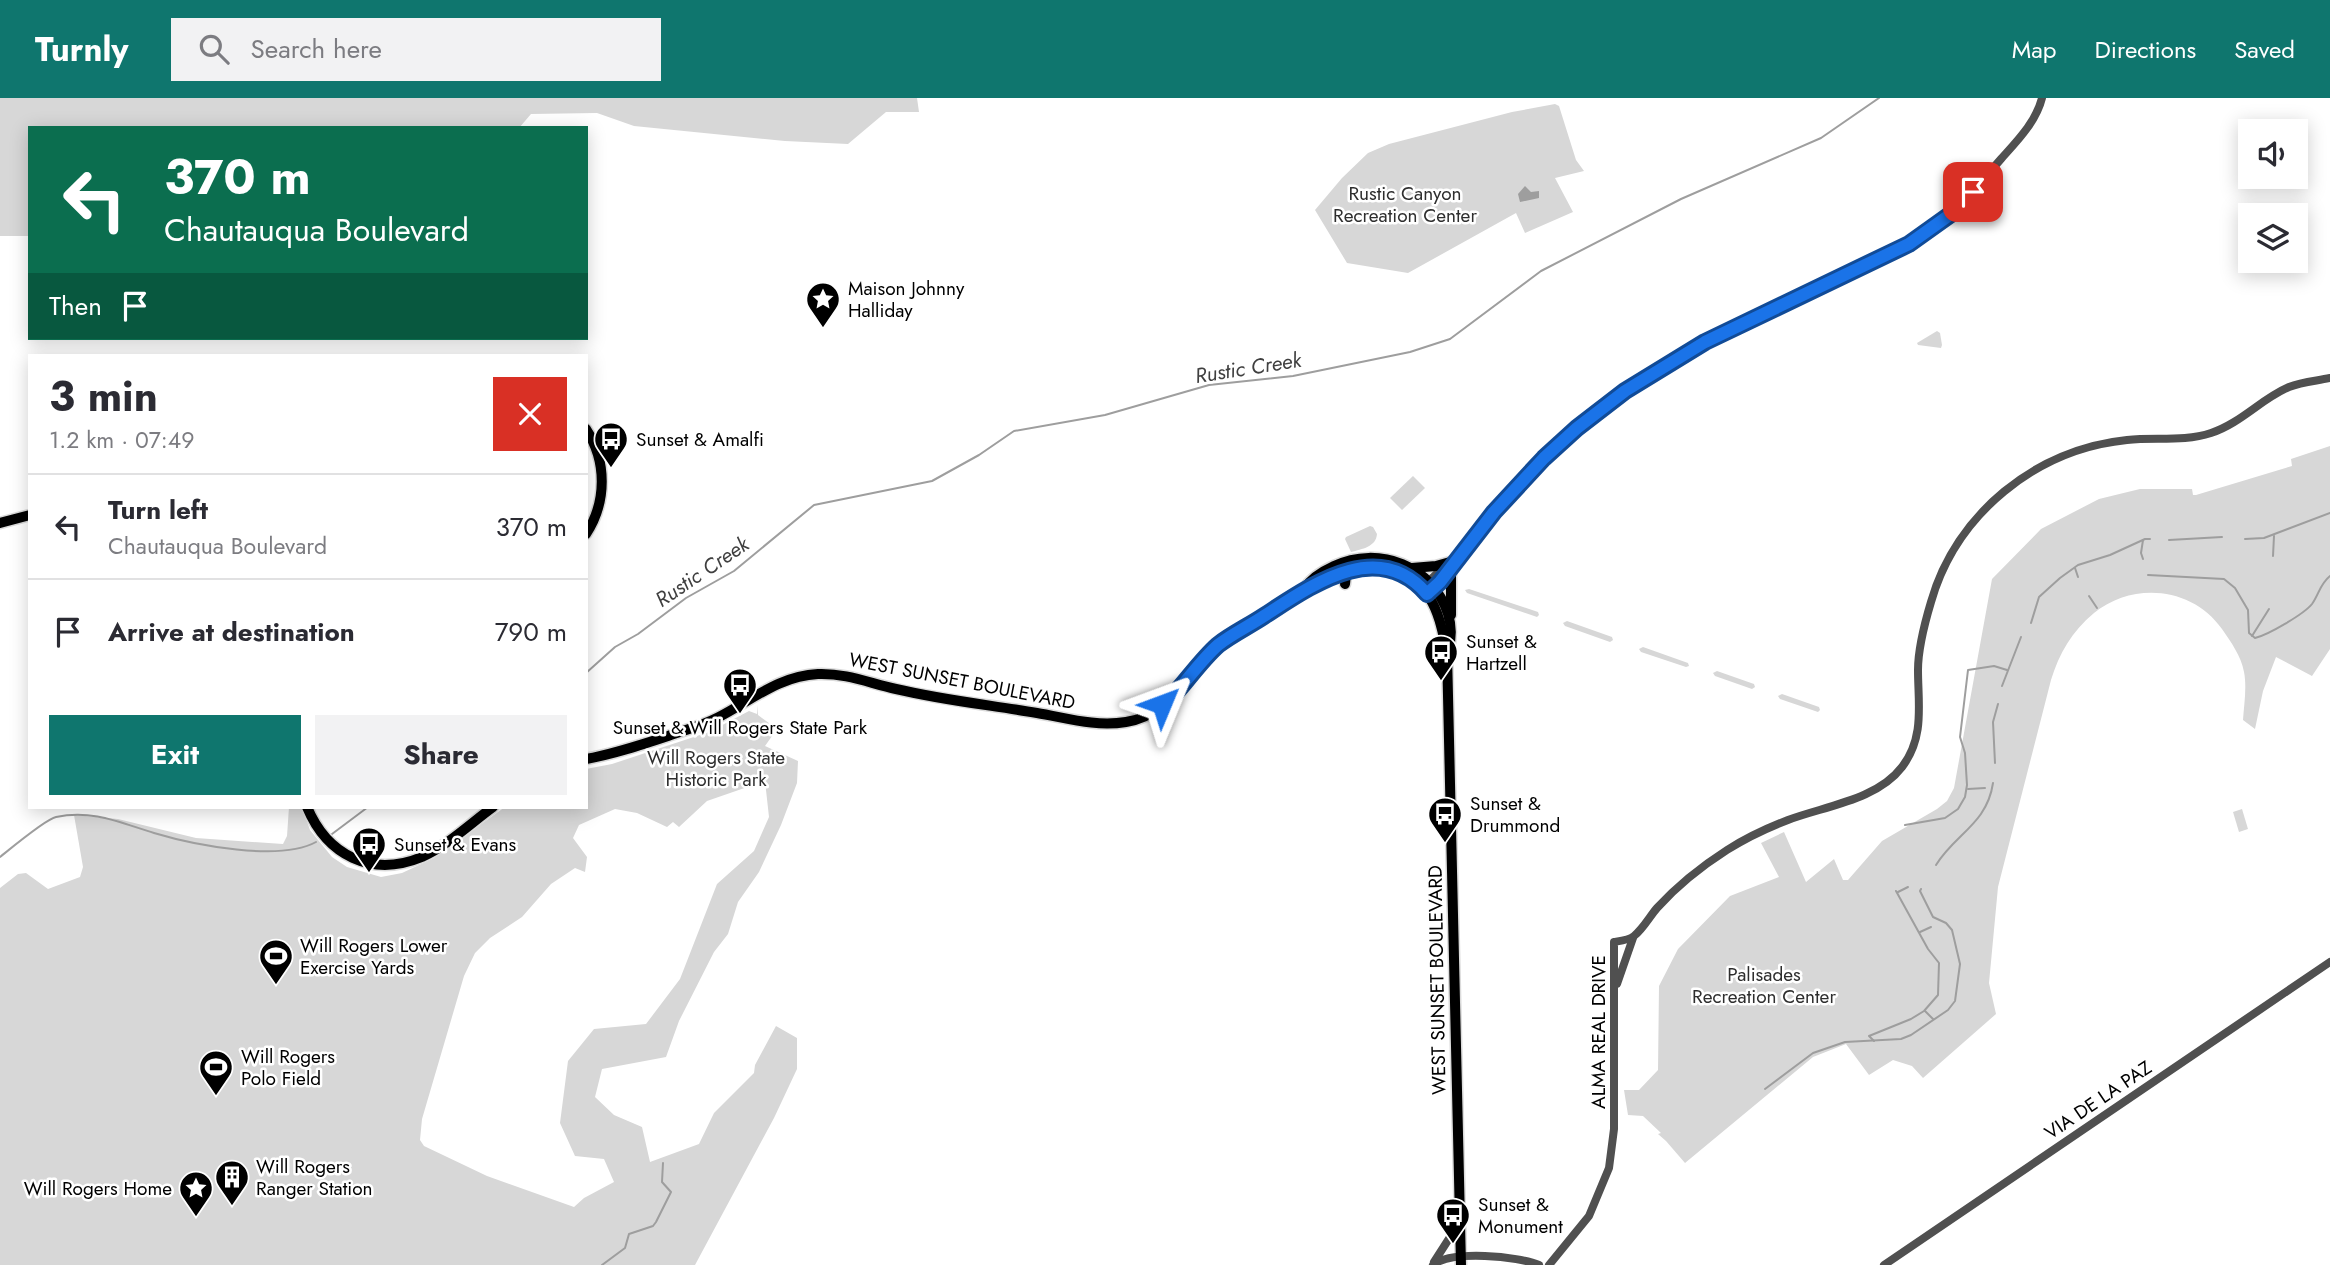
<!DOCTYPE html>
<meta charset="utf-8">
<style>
:root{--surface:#fff;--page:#f2f2f3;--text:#2b2b33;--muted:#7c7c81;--line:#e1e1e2;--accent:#0f766e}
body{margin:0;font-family:Jost,sans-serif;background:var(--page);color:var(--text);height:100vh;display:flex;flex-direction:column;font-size:26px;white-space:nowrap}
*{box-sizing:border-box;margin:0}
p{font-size:23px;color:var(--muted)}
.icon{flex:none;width:38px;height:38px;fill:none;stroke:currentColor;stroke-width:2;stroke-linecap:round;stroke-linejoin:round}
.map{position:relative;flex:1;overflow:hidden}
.details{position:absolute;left:28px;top:256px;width:560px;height:455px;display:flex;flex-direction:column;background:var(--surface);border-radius:0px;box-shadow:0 4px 18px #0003}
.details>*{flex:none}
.top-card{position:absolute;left:28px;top:28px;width:560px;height:214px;border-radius:0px;box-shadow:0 4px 18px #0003;background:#0b6e4f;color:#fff;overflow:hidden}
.buttons{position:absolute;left:2238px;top:21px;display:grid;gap:14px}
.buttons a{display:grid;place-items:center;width:70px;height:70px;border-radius:0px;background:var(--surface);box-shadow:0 4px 18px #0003;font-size:35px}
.pin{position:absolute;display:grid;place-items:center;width:60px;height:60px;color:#fff;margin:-30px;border-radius:14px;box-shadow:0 4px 10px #0006}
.me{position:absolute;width:77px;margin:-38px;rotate:46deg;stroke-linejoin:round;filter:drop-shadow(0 0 5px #0008)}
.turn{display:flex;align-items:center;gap:24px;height:147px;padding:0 21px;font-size:32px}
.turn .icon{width:91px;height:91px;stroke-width:2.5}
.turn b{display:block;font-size:49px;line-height:60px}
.then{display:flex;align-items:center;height:66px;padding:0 21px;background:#0003;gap:14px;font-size:26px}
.round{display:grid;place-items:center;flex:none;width:74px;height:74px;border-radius:0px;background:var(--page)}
.headline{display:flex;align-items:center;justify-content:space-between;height:119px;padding:0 21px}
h1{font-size:42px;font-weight:700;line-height:52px}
.button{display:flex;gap:14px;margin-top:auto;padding:14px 21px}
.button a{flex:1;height:80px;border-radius:0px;background:var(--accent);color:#fff;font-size:28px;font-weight:700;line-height:80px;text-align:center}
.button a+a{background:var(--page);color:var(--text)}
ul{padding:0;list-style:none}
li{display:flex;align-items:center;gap:21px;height:105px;padding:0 21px;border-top:2px solid var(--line)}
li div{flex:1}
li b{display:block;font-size:26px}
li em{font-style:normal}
header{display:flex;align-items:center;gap:42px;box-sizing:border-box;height:98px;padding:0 35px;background:var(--accent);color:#fff}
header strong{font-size:33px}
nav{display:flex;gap:38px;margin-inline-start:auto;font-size:24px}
.search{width:490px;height:63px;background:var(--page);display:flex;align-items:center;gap:18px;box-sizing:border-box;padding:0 24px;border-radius:0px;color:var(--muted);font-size:26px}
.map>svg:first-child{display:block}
.green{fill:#d7d7d7;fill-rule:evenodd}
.water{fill:#9e9e9e}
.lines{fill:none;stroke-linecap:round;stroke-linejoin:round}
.stream{stroke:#9e9e9e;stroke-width:2}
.major-casing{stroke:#dbdbdb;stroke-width:13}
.minor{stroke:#505050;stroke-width:8}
.major{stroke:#000;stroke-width:10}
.route-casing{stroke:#114b97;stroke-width:18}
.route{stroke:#1a73e8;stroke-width:12}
.labels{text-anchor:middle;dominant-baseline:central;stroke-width:5;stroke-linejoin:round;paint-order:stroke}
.park-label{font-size:19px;fill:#2e2e2e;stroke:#fff}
.poi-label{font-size:19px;fill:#000;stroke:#fff;text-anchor:start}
.street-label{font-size:19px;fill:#000;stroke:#fff}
.water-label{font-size:21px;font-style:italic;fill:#3f3f3f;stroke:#fff}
</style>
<header>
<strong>Turnly</strong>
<div class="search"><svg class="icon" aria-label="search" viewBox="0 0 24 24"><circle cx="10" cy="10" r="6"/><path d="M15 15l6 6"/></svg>Search here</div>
<nav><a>Map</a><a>Directions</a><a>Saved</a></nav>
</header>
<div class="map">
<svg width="2330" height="1167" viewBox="0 0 2330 1167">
<rect width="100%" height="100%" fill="#fff"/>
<g class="green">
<path d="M 0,0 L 917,0 L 919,14 L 886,14 L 848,46 L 785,43 L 634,28 L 597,15 L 531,16 L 519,30 L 30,30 L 30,138 L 0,138 Z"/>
<path d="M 1555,6 L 1559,8 L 1576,62 L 1584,73 L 1555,80 L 1573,114 L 1525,135 L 1516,115 L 1408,175 L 1347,165 L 1315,112 L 1342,80 L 1368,55 L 1389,46 L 1512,14 Z"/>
<path d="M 1937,233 L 1940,235 L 1942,247 L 1941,250 L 1918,247 L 1917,245 Z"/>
<path d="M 2330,348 L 2330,551 L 2312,578 L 2276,559 L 2263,593 L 2255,631 L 2243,622 C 2244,607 2247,589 2244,574 C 2241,558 2231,544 2222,531 C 2193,489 2133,483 2094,515 C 2072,533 2059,556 2051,582 L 1998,789 L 1989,885 L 1996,916 L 1923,980 L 1912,968 L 1893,962 L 1869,977 L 1846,946 L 1813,959 L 1685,1065 L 1666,1043 L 1658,1036 L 1661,1035 L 1643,1018 L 1628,1017 L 1624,992 L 1639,992 L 1658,972 L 1659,888 L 1678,851 L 1730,798 L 1779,779 L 1761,745 L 1784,734 L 1806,784 L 1834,761 L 1843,782 L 1848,782 L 1882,743 L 1937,711 L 1947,703 L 1954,690 L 1992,481 L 2041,431 L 2099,401 L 2140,391 L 2192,391 L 2193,397 L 2196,397 L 2292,368 L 2291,361 Z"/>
<path d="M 1413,378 L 1425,390 L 1402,412 L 1390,400 Z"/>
<path d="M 1370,428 L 1373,429 L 1377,436 C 1376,449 1362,451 1351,454 L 1345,441 L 1346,439 Z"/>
<path d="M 1469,491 L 1538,514 L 1539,517 L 1537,519 L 1467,495 L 1465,492 Z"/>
<path d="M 1567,523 L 1612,539 L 1613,542 L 1610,544 L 1565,528 L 1563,525 Z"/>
<path d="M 1643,549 L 1688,565 L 1689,568 L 1686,569 L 1641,554 L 1639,551 Z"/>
<path d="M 1717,573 L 1754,586 L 1755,589 L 1752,591 L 1715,578 L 1713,575 Z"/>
<path d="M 1782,596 L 1819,609 L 1820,612 L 1818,614 L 1780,601 L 1778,598 Z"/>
<path d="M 757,607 L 758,617 L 777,631 L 765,648 L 798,663 L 797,685 L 781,727 L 759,774 L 738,804 L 728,836 L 714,854 L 679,923 L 666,959 L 602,971 L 595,999 L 614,1017 L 642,1029 L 650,1064 L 699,1046 L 714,1015 L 754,975 L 755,967 L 776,928 L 797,940 L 797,971 L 774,1020 L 695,1167 L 0,1167 L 0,790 L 18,776 L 26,775 L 48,791 L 80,779 L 83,769 L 74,717 L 118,721 L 196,740 L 283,746 L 287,738 L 289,709 L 302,709 L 310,732 L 332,759 L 347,769 L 381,779 L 402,775 L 434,760 L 505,709 L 586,709 L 586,671 L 612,666 L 709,634 L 749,613 L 757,616 ZM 765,683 L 769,719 L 754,753 L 717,786 L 680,881 L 646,926 L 594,931 L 568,963 L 560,1025 L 575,1058 L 604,1061 L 614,1084 L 584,1100 L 574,1109 L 487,1078 L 424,1048 L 420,1042 L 422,1021 L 464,878 L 475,855 L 490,840 L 522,819 L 551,786 L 575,770 L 585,774 L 587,759 L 573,740 L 579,727 L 615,711 L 637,715 L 667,729 L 673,724 L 679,729 L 707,703 Z"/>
<path d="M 2242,711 L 2248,731 L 2239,734 L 2233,714 Z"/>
</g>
<path class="water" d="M 1525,88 L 1531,94 L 1539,93 L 1539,100 L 1520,104 L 1518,96 Z"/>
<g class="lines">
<g class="stream">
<path d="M 2245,441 L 2264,440 L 2330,415"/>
<path d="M 2143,442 L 2141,455 L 2143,461"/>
<path d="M 2169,442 L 2222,439"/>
<path d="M 2273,458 L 2274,438"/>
<path d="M 2075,470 L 2078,479"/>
<path d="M 2148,477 L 2224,481 L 2235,490 L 2248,512 L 2249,535 L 2255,540 C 2268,537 2304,516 2312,506 C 2319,496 2320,486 2330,478"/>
<path d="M 2089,498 L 2097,510"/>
<path d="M 2031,525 L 2039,499 L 2060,480 L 2078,467 L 2110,457 L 2145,441 L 2150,441"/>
<path d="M 2252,538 L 2269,511"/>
<path d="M 586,575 L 615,549 L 638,536 L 686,500 L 734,473 L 814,407 L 932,383 L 979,357 L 1014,333 L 1105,317 L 1209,287 L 1293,278 L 1410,254 L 1450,241 L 1541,173 L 1681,101 L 1821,40 L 1879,0"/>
<path d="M 2002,588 L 2021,539"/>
<path d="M 1995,665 L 1993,624 L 1998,606"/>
<path d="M 1968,691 L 1985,690"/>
<path d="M 1905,727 L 1945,720 L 1958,711 L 1965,699 L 1967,687 L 1965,655 L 1960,639 L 1968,572 L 1994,568 L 2007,572"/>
<path d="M 332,736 L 368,709"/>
<path d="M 0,759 C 10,751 46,721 56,719 C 92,711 121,725 154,735 C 194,747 280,764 316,744"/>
<path d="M 1936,767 C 1955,736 1987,726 1993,685"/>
<path d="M 1898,794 L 1908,789"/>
<path d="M 1920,834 L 1931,829"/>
<path d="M 1925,913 L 1933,921"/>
<path d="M 1874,943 L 1869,938 L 1911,921 L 1924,913 L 1938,897 L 1939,865 L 1928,851 L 1896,793"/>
<path d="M 1765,991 L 1813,955 L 1845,944 L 1901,941 L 1911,937 L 1948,912 L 1955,903 L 1960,866 L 1952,832 L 1946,825 L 1933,819 L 1920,793 L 1921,791"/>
<path d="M 602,1167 L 625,1150 L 629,1136 L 653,1128 L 656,1124 L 671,1094 L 662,1084 L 663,1065"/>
</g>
<g class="major-casing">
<g id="major">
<path d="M 586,331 C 607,363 607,404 586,436"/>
<path d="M 0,425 L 30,417"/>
<path d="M 1412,470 L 1436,468 L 1450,464"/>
<path d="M 1338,476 L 1343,475 L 1346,477 L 1345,486"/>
<path d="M 1305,490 C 1312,479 1323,473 1334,468 C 1379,447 1433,468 1448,516 C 1452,529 1452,540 1448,553"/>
<path d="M 1451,517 L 1451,471"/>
<path d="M 586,661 C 614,656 641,647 668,638 C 684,632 702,628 717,620 C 751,603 778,578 818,576 C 846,575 869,585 896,591 C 942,602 990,607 1037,615 C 1067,620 1095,629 1126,624 C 1169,618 1188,574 1217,548 C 1234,533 1256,523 1275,511 C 1319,482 1390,439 1429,499 C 1440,516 1443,536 1447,554 L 1461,1167"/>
<path d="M 307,709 C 327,757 371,780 422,759 C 447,748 471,725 493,709"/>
</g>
</g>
<g class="minor">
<path d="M 1426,486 L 1447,466"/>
<path d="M 1429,493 C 1455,469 1474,438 1497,411 C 1534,368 1575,331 1621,296 C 1688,244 1770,214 1846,177 C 1874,164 1904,151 1930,133 C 1958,113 1979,86 2001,61 C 2017,43 2036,24 2042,0"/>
<path d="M 1617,886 L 1633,840"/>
<path d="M 1434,1164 L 1461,1122"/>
<path d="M 1433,1167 C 1451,1152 1518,1158 1539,1167"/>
<path d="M 1549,1167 L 1589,1118 L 1609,1070 L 1614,1031 L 1614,844 C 1620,843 1629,842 1634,838 C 1643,831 1650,818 1657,810 C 1677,788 1702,768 1727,752 C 1746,740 1767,730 1788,722 C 1825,708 1877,702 1902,669 C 1925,639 1918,606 1918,572 C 1918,551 1925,524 1931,504 C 1956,416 2036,351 2127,342 C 2156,339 2184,344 2211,335 C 2241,325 2261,301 2289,289 C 2302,284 2316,283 2330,280"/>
<path d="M 1884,1167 L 2330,864"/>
</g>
<use href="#major" class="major"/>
</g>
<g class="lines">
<g class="route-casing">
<path id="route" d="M 1162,606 L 1171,600 C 1187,583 1201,562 1218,547 C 1232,536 1249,528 1264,518 C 1312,487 1378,439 1427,496 L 1440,484 L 1494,414 L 1544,360 L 1577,330 L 1625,293 L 1705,244 L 1909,146 L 1951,116 L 1973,94"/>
</g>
<use href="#route" class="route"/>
</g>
<defs>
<g id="sight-pin" transform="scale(1.75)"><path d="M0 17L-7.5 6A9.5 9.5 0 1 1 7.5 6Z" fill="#000" stroke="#fff"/><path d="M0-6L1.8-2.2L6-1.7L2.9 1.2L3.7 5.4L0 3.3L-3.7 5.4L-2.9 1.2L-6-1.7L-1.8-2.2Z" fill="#fff"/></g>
<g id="bus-pin" transform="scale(1.75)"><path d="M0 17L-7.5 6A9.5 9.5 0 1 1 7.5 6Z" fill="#000" stroke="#fff"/><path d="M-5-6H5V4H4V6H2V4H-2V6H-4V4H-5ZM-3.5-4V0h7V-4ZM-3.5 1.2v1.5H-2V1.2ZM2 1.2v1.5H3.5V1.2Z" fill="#fff"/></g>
<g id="stadium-pin" transform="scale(1.75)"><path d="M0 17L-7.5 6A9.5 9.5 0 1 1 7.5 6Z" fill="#000" stroke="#fff"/><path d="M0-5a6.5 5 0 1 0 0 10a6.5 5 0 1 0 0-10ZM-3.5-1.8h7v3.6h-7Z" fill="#fff"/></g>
<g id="building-pin" transform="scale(1.75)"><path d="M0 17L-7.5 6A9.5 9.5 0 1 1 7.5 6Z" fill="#000" stroke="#fff"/><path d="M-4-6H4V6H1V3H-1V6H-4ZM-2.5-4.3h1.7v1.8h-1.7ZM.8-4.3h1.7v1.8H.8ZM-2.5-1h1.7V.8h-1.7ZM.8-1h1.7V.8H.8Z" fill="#fff"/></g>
</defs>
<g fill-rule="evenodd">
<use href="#sight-pin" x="823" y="201"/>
<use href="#bus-pin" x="611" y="341"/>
<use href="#bus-pin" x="1441" y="554"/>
<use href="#bus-pin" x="740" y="587"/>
<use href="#bus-pin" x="1445" y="716"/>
<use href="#bus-pin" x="369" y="746"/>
<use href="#stadium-pin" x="276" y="858"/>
<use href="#stadium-pin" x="216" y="969"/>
<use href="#building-pin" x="232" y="1079"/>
<use href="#sight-pin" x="196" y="1090"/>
<use href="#bus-pin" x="1453" y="1117"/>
</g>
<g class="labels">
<g class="park-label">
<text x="1405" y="95">Rustic Canyon<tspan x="1405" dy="22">Recreation Center</tspan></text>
<text x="716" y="659">Will Rogers State<tspan x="716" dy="22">Historic Park</tspan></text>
<text x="1764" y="876">Palisades<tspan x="1764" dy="22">Recreation Center</tspan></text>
</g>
<g class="poi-label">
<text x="848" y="190">Maison Johnny<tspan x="848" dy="22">Halliday</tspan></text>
<text x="636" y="341">Sunset &amp; Amalfi</text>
<text x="1466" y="543">Sunset &amp;<tspan x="1466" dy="22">Hartzell</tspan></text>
<text x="740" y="629" text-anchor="middle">Sunset &amp; Will Rogers State Park</text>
<text x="1470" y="705">Sunset &amp;<tspan x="1470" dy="22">Drummond</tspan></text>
<text x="394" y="746">Sunset &amp; Evans</text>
<text x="300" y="847">Will Rogers Lower<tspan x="300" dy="22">Exercise Yards</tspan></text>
<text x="241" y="958">Will Rogers<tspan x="241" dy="22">Polo Field</tspan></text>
<text x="256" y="1068">Will Rogers<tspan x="256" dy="22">Ranger Station</tspan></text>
<text x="172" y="1090" text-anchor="end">Will Rogers Home</text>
<text x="1478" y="1106">Sunset &amp;<tspan x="1478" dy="22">Monument</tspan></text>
</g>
<g class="street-label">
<text transform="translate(962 583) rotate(11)">WEST SUNSET BOULEVARD</text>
<text transform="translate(1437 882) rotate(-91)">WEST SUNSET BOULEVARD</text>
<text transform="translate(1598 934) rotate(-90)">ALMA REAL DRIVE</text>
<text transform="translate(2098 1002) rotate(-34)">VIA DE LA PAZ</text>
</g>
<g class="water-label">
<text transform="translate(1248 270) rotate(-9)">Rustic Creek</text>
<text transform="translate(702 474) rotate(-34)">Rustic Creek</text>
</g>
</g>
</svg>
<div class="buttons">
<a><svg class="icon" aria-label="sound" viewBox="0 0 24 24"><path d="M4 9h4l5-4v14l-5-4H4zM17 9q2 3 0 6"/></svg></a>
<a><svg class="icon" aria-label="layers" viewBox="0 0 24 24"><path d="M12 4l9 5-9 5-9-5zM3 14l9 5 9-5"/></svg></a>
</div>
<div class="pin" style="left:1973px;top:94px;background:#d93025"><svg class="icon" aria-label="arrive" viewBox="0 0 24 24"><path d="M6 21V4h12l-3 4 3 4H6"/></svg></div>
<svg class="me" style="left:1162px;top:606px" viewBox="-20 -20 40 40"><path d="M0-17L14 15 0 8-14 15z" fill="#1a73e8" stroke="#fff" stroke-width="4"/></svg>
<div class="top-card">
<div class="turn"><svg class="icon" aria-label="left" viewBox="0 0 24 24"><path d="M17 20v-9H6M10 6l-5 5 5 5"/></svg><div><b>370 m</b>Chautauqua Boulevard</div></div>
<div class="then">Then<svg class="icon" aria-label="arrive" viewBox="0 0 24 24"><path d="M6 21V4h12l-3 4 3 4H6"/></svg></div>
</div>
<section class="details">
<div class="headline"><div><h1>3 min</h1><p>1.2 km · 07:49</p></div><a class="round" style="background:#d93025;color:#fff"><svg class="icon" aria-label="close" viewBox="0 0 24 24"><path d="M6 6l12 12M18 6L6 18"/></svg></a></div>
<ul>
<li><svg class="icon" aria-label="left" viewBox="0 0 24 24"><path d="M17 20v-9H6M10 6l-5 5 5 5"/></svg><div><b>Turn left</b><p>Chautauqua Boulevard</p></div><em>370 m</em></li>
<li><svg class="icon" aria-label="arrive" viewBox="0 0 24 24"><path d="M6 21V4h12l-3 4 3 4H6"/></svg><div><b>Arrive at destination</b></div><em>790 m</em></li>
</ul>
<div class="button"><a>Exit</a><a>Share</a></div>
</section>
</div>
